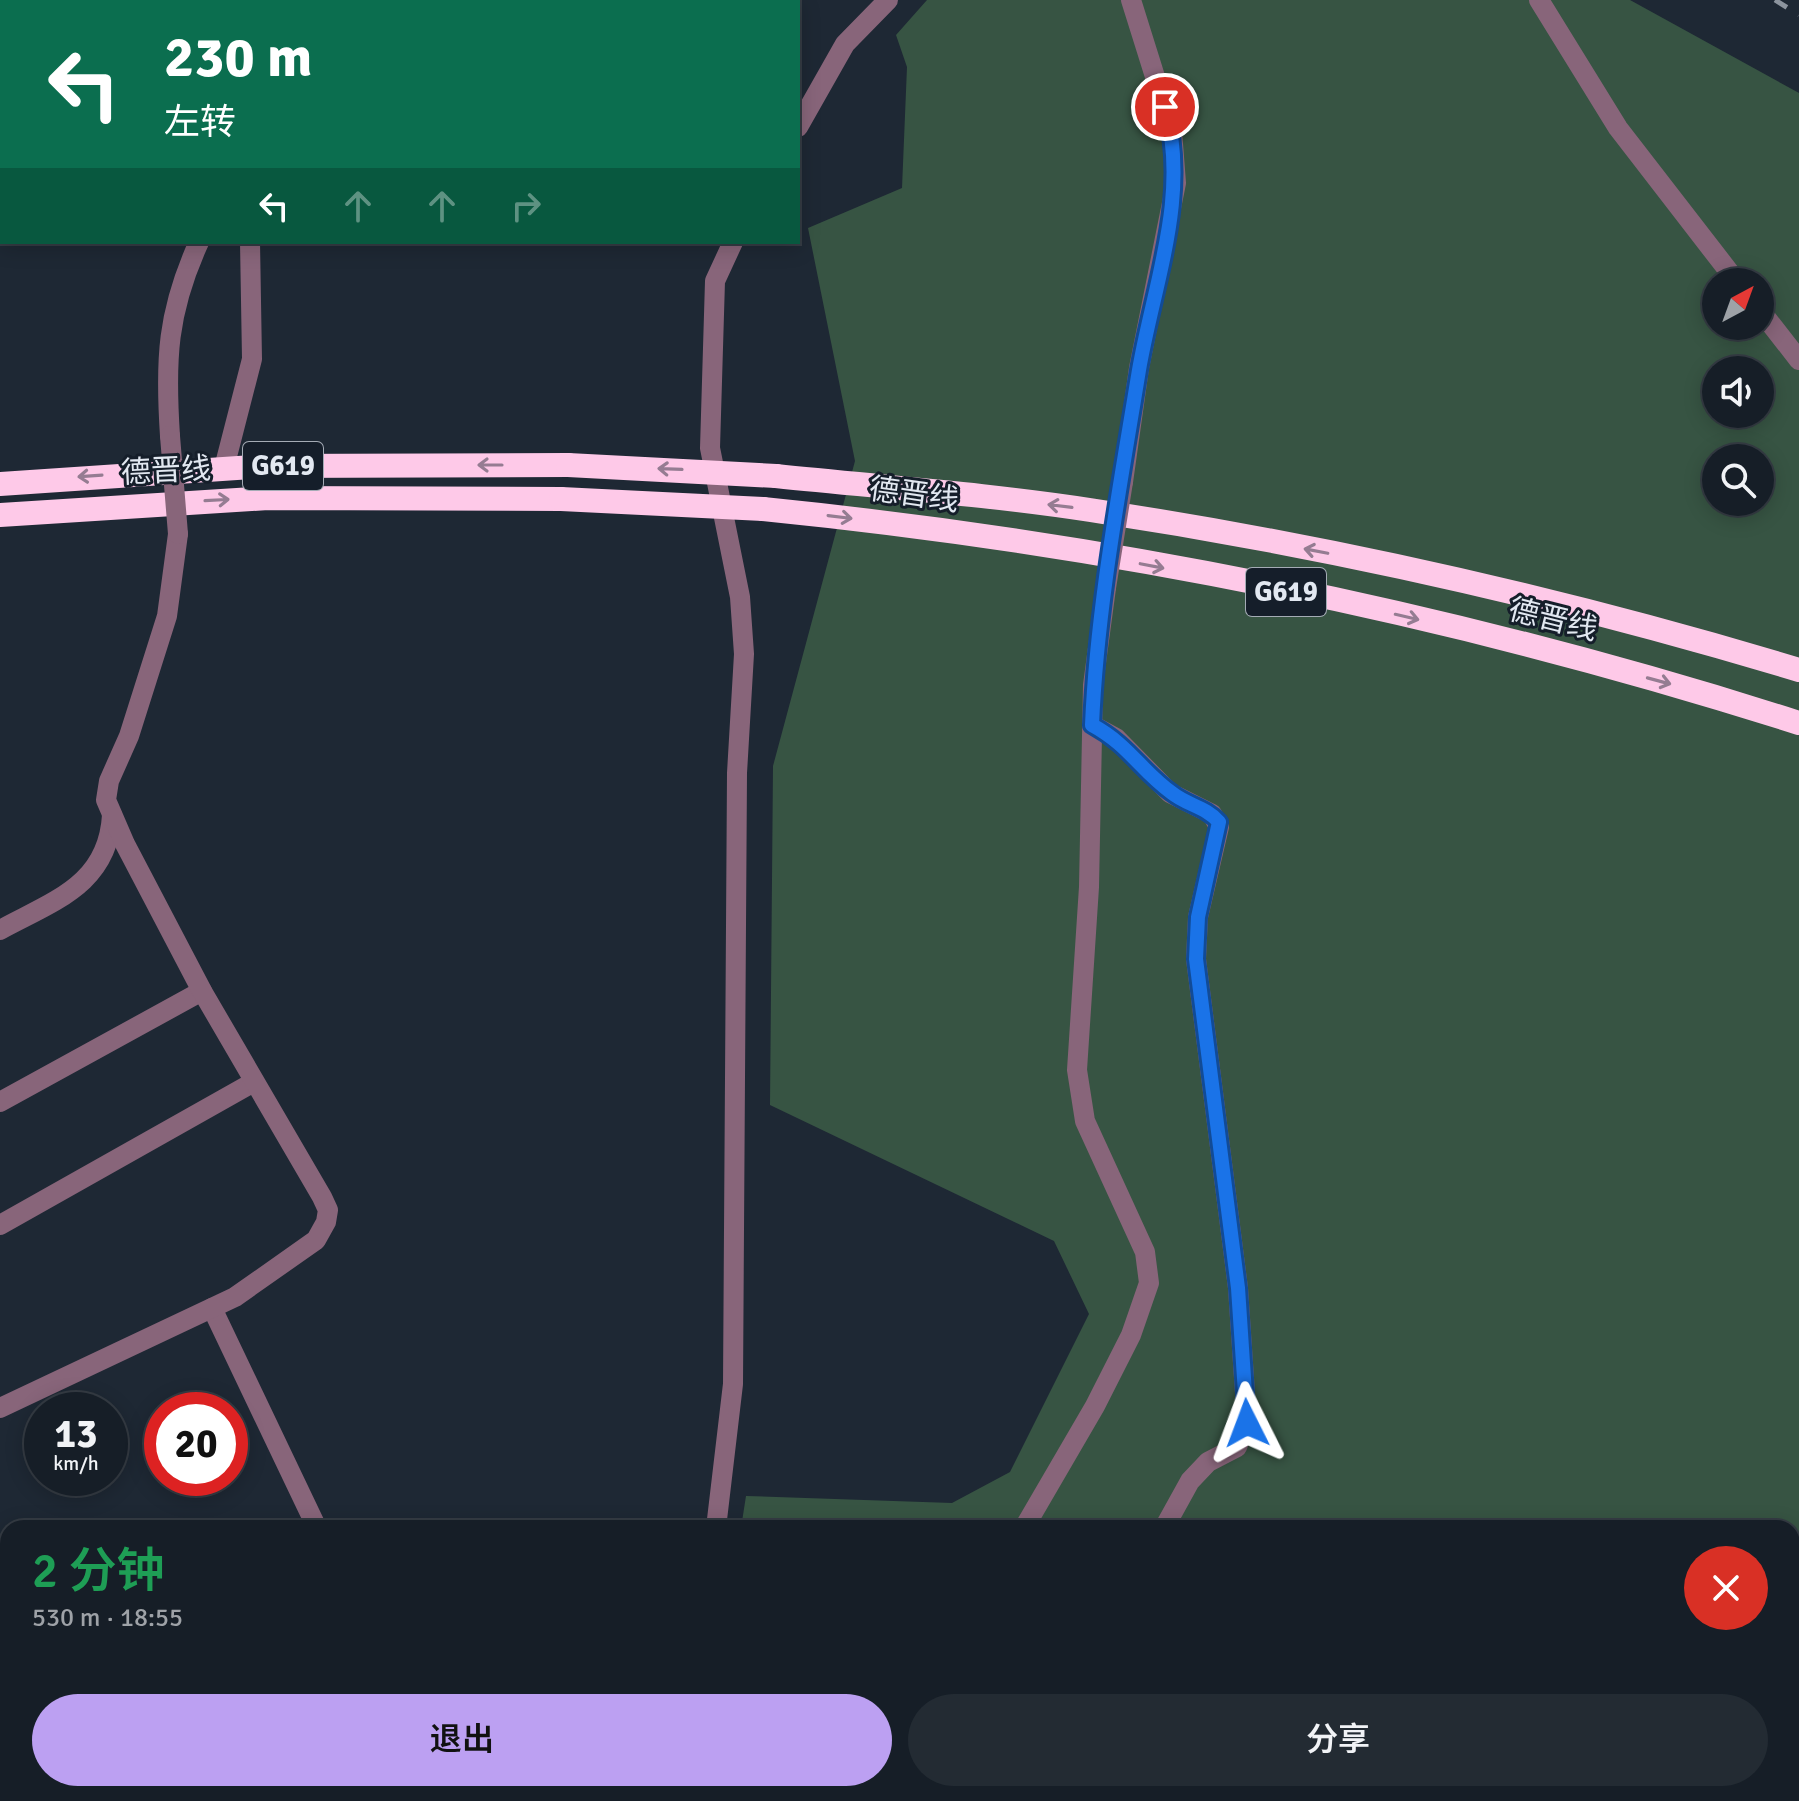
<!DOCTYPE html>
<html lang="zh">
<meta charset="utf-8">
<style>
:root{--surface:#161e27;--page:#232b33;--text:#f1f3f6;--muted:#9ea2a7;--line:#353c44;--accent:#bca0f2}
body{margin:0;font-family:Signika,"Noto Sans SC",sans-serif;background:var(--page);color:var(--text);height:100vh;display:flex;flex-direction:column;font-size:30px;white-space:nowrap}
*{box-sizing:border-box;margin:0}
p{font-size:26px;color:var(--muted)}
.icon{flex:none;width:44px;height:44px;fill:none;stroke:currentColor;stroke-width:2;stroke-linecap:round;stroke-linejoin:round}
.map{position:relative;flex:1;overflow:hidden}
.drawer{position:absolute;left:0px;top:1520px;width:1800px;height:282px;display:flex;flex-direction:column;background:var(--surface);border-radius:24px 24px 0 0;box-shadow:0 4px 20px #0003,0 0 0 2px var(--line)}
.drawer>*{flex:none}
.guide{position:absolute;left:0px;top:0px;width:800px;height:244px;box-shadow:0 4px 20px #0003,0 0 0 2px var(--line);background:#0b6e4f;color:#fff;overflow:hidden}
.needle{width:52px;rotate:41deg}
.fabs{position:absolute;left:1702px;top:268px;display:grid;gap:16px}
.fabs a{display:grid;place-items:center;width:72px;height:72px;border-radius:50%;background:var(--surface);box-shadow:0 4px 20px #0003,0 0 0 2px var(--line);font-size:40px}
.speed{position:absolute;left:24px;top:1392px;display:flex;gap:16px;font-size:40px;font-weight:700;text-align:center}
.speed>*{display:grid;place-content:center;width:104px;height:104px;border-radius:50%;background:var(--surface);box-shadow:0 4px 20px #0003,0 0 0 2px var(--line);line-height:1}
.speed small{font-size:20px;font-weight:400}
.speed .limit{border:12px solid #d22;background:#fff;color:#111}
.pin{position:absolute;display:grid;place-items:center;width:68px;height:68px;color:#fff;margin:-34px;border:4px solid #fff;border-radius:50%;box-shadow:0 2px 8px #0007}
.me{position:absolute;width:88px;margin:-44px;rotate:357deg;stroke-linejoin:round;filter:drop-shadow(0 0 6px #0008)}
.turn{display:flex;align-items:center;gap:28px;height:168px;padding:0 32px;font-size:36px}
.turn .icon{width:104px;height:104px;stroke-width:2.5}
.turn b{display:block;font-size:56px;line-height:68px}
.lanes{display:flex;align-items:center;height:76px;padding:0 32px;background:#0003;justify-content:center;gap:40px;direction:ltr}
.lanes .off{opacity:.35}
.round{display:grid;place-items:center;flex:none;width:84px;height:84px;border-radius:42px;background:var(--page)}
.head{display:flex;align-items:center;justify-content:space-between;height:136px;padding:0 32px}
h1{font-size:48px;font-weight:600;line-height:60px;color:#1e9e55}
.cta{display:flex;gap:16px;margin-top:auto;padding:16px 32px}
.cta a{flex:1;height:92px;border-radius:48px;background:var(--accent);color:#111;font-size:32px;font-weight:600;line-height:92px;text-align:center}
.cta a+a{background:var(--page);color:var(--text)}
.map>svg:first-child{display:block}
.green{fill:#375443;fill-rule:evenodd}
.lines{fill:none;stroke-linecap:round;stroke-linejoin:round}
.minor{stroke:#88657a;stroke-width:20}
.highway{stroke:#fec9e8;stroke-width:24}
.rail{stroke:#8c949e;stroke-width:5;stroke-dasharray:14 14;stroke-linecap:butt}
.minor-bridge{stroke:#88657a;stroke-width:20}
.highway-bridge{stroke:#fec9e8;stroke-width:24}
.oneway{stroke:#957c92}
.route-casing{stroke:#114b97;stroke-width:20}
.route{stroke:#1a73e8;stroke-width:14}
.labels{text-anchor:middle;dominant-baseline:central;stroke-width:6;stroke-linejoin:round;paint-order:stroke}
.shield{fill:#151e2a;stroke:#a4abb5;stroke-width:2}
.shield-label{font-size:28px;font-weight:bold;fill:#e2e8f1}
.street-label{font-size:30px;fill:#e2e8f1;stroke:#151e2a}
</style>
<div class="map">
<svg width="1799" height="1801" viewBox="0 0 1799 1801">
<rect width="100%" height="100%" fill="#1e2834"/>
<g class="green">
<path d="M 927,0 L 1630,0 L 1799,93 L 1799,1801 L 708,1801 L 708,1794 L 1792,1794 L 1792,1528 L 741,1528 L 746,1496 L 952,1503 L 1010,1472 L 1089,1314 L 1054,1241 L 770,1105 L 773,766 L 855,461 L 808,228 L 902,188 L 907,67 L 896,35 ZM 1716,282 L 1760,282 L 1760,326 L 1716,326 ZM 1716,370 L 1760,370 L 1760,414 L 1716,414 ZM 1716,458 L 1760,458 L 1760,502 L 1716,502 Z"/>
<path d="M 72,1794 L 241,1794 L 251,1801 L 46,1801 Z"/>
</g>
<g class="lines">
<g class="minor">
<path d="M 1539,0 L 1618,128 L 1737,282"/>
<path d="M 396,2 L 399,0"/>
<path d="M 798,127 L 845,44 L 888,0"/>
<path d="M 1760,310 L 1799,360"/>
<path d="M 170,436 C 165,360 167,312 199,242"/>
<path d="M 224,468 L 252,359 L 250,242"/>
<path d="M 1123,482 L 1139,368 L 1176,183 L 1172,131 L 1131,0"/>
<path d="M 1092,725 L 1116,738 L 1170,793 L 1212,814 L 1219,827 L 1198,917 L 1196,959 L 1238,1288 L 1247,1423 L 1237,1447 L 1208,1462 L 1190,1481 L 1164,1528"/>
<path d="M 0,930 C 53,901 108,885 112,815"/>
<path d="M 0,1102 L 202,991"/>
<path d="M 0,1225 L 254,1082"/>
<path d="M 212,1308 L 317,1528"/>
<path d="M 0,1408 L 235,1297 L 316,1240 L 326,1222 L 328,1210 L 322,1197 L 202,991 L 125,844 L 106,800 L 109,781 L 129,736 L 167,616 L 178,534"/>
<path d="M 716,1528 L 733,1384 L 737,773 L 744,654 L 740,597 L 710,448 L 715,281 L 733,242"/>
<path d="M 1024,1528 L 1095,1406 L 1131,1335 L 1149,1283 L 1145,1252 L 1085,1121 L 1077,1070 L 1089,887 L 1093,685 L 1106,588"/>
<path d="M 0,1725 L 8,1721"/>
<path d="M 1055,1794 L 1056,1801"/>
<path d="M 1250,1794 L 1251,1801"/>
<path d="M 668,1801 L 668,1794"/>
<path d="M 905,1801 L 907,1794"/>
<path d="M 1093,1801 L 1096,1794"/>
</g>
<g class="highway">
<path d="M 776,476 C 880,487 986,494 1090,510 C 1329,546 1567,600 1799,670"/>
<path d="M 0,484 L 267,466 L 568,465"/>
<path d="M 763,509 C 1113,544 1464,616 1799,723"/>
<path d="M 0,515 L 268,498 L 561,499"/>
</g>
<path class="rail" d="M 1775,0 L 1799,15"/>
<g class="minor-bridge">
<path d="M 170,436 L 178,534"/>
<path d="M 1106,588 L 1123,482"/>
</g>
<g class="highway-bridge">
<path d="M 568,465 L 776,476"/>
<path d="M 561,499 L 763,509"/>
</g>
</g>
<defs><path id="oneway-shaft" d="M-6 0H5M1.5-3L5.5 0L1.5 3" fill="none" stroke-width="1.6" stroke-linecap="round" stroke-linejoin="round" transform="scale(2)"/></defs>
<g class="oneway">
<use href="#oneway-shaft" transform="translate(490 465) rotate(-180)"/>
<use href="#oneway-shaft" transform="translate(670 469) rotate(-178)"/>
<use href="#oneway-shaft" transform="translate(90 476) rotate(176)"/>
<use href="#oneway-shaft" transform="translate(217 500) rotate(-3)"/>
<use href="#oneway-shaft" transform="translate(1060 506) rotate(-173)"/>
<use href="#oneway-shaft" transform="translate(840 517) rotate(7)"/>
<use href="#oneway-shaft" transform="translate(1316 551) rotate(-169)"/>
<use href="#oneway-shaft" transform="translate(1152 566) rotate(11)"/>
<use href="#oneway-shaft" transform="translate(1407 617) rotate(13)"/>
<use href="#oneway-shaft" transform="translate(1659 681) rotate(15)"/>
</g>
<g class="lines">
<g class="route-casing">
<path id="route" d="M 1165,107 C 1190,195 1154,283 1139,370 C 1120,487 1097,607 1092,725 C 1129,745 1141,771 1172,793 C 1187,805 1206,807 1219,822 L 1198,917 L 1196,959 L 1238,1288 L 1247,1423"/>
</g>
<use href="#route" class="route"/>
</g>
<g class="labels">
<g class="shield">
<rect x="243" y="442" width="80" height="48" rx="6"/>
<rect x="1246" y="568" width="80" height="48" rx="6"/>
</g>
<g class="shield-label">
<text x="283" y="466">G619</text>
<text x="1286" y="592">G619</text>
</g>
<g class="street-label">
<text transform="translate(166 471) rotate(-3)">德晋线</text>
<text transform="translate(914 495) rotate(8)">德晋线</text>
<text transform="translate(1553 620) rotate(14)">德晋线</text>
</g>
</g>
</svg>
<div class="fabs">
<a><svg class="needle" viewBox="-14 -14 28 28"><path d="M0-13l5 13h-10z" fill="#e53935"/><path d="M0 13l5-13h-10z" fill="#9ea2a7"/></svg></a>
<a><svg class="icon" aria-label="sound" viewBox="0 0 24 24"><path d="M4 9h4l5-4v14l-5-4H4zM17 9q2 3 0 6"/></svg></a>
<a><svg class="icon" aria-label="search" viewBox="0 0 24 24"><circle cx="10" cy="10" r="6"/><path d="M15 15l6 6"/></svg></a>
</div>
<div class="speed"><div>13<small>km/h</small></div><div class="limit">20</div></div>
<div class="pin" style="left:1165px;top:107px;background:#d93025"><svg class="icon" aria-label="arrive" viewBox="0 0 24 24"><path d="M6 21V4h12l-3 4 3 4H6"/></svg></div>
<svg class="me" style="left:1247px;top:1423px" viewBox="-20 -20 40 40"><path d="M0-17L14 15 0 8-14 15z" fill="#1a73e8" stroke="#fff" stroke-width="4"/></svg>
<div class="guide">
<div class="turn"><svg class="icon" aria-label="left" viewBox="0 0 24 24"><path d="M17 20v-9H6M10 6l-5 5 5 5"/></svg><div><b>230 m</b>左转</div></div>
<div class="lanes"><svg class="icon" aria-label="left" viewBox="0 0 24 24"><path d="M17 20v-9H6M10 6l-5 5 5 5"/></svg><svg class="icon off" aria-label="ahead" viewBox="0 0 24 24"><path d="M12 20V5M6 11l6-6 6 6"/></svg><svg class="icon off" aria-label="ahead" viewBox="0 0 24 24"><path d="M12 20V5M6 11l6-6 6 6"/></svg><svg class="icon off" aria-label="right" viewBox="0 0 24 24"><path d="M7 20v-9h11M14 6l5 5-5 5"/></svg></div>
</div>
<section class="drawer">
<div class="head"><div><h1>2 分钟</h1><p>530 m · 18:55</p></div><a class="round" style="background:#d93025;color:#fff"><svg class="icon" aria-label="close" viewBox="0 0 24 24"><path d="M6 6l12 12M18 6L6 18"/></svg></a></div>
<div class="cta"><a>退出</a><a>分享</a></div>
</section>
</div>
